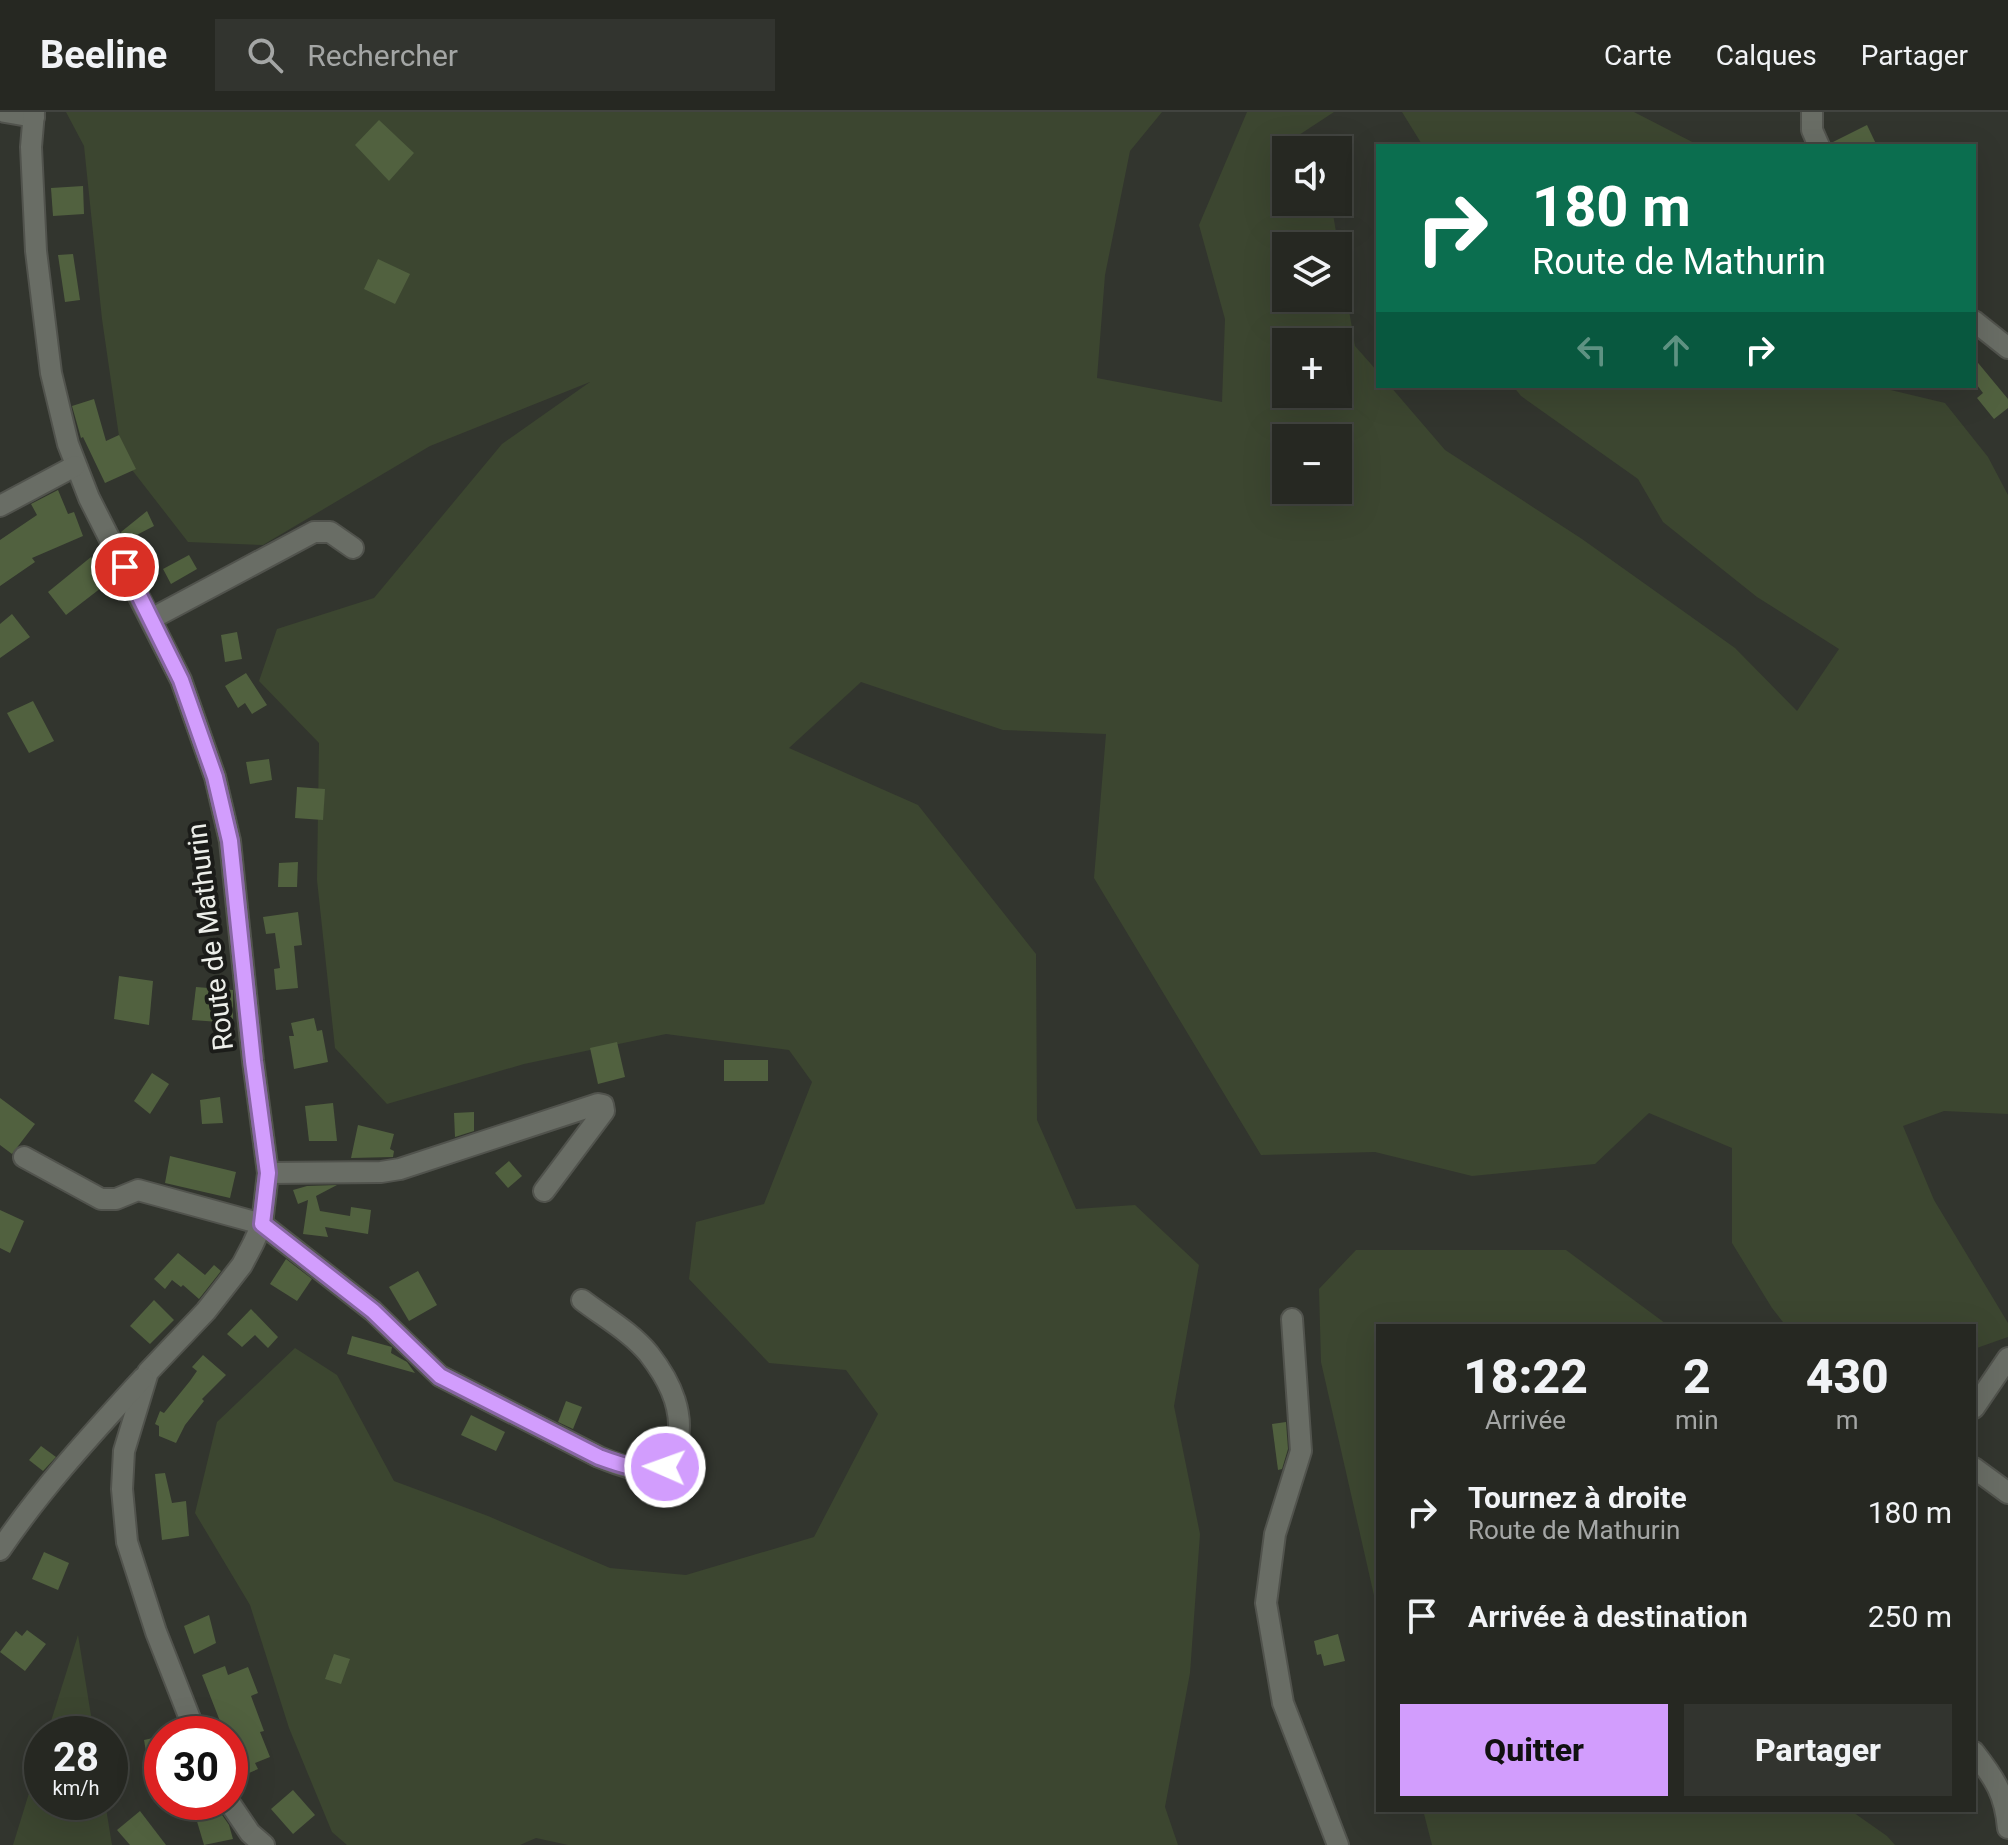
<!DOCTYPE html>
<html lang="fr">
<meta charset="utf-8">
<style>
:root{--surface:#262822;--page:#32342f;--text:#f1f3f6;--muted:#a4a6a5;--line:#424440;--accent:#d29dfd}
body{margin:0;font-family:Roboto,sans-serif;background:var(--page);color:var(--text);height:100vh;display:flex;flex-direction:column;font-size:30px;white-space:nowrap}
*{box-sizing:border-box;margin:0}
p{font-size:26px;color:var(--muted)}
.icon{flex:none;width:44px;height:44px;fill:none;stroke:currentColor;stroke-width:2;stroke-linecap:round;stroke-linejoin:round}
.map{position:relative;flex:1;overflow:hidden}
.sheet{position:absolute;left:1376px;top:1212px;width:600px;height:488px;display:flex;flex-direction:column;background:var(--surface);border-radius:0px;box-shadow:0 8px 32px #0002,0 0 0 2px var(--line)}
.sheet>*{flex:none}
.banner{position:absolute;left:1376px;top:32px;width:600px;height:244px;border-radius:0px;box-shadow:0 8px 32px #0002,0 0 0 2px var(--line);background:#0b6e4f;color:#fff;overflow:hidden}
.controls{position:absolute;left:1272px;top:24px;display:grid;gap:16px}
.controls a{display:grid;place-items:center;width:80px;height:80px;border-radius:0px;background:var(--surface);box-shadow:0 8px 32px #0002,0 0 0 2px var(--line);font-size:40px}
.speed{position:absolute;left:24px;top:1604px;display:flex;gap:16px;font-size:40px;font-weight:700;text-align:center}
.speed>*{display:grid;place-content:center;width:104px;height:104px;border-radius:50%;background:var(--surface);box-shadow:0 8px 32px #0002,0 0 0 2px var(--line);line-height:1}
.speed small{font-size:20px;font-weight:400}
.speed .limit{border:12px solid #d22;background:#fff;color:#111}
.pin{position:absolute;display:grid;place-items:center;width:68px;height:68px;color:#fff;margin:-34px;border:4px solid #fff;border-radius:50%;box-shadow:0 2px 8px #0007}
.me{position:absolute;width:88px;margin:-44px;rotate:272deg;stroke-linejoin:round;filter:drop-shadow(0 0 6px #0008)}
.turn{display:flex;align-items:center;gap:28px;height:168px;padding:0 24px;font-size:36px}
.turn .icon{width:104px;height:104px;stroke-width:2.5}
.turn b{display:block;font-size:56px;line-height:68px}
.lanes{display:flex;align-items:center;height:76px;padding:0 24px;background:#0003;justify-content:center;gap:40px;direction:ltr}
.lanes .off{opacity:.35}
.eta{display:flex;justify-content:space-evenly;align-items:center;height:136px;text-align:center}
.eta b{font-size:48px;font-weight:800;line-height:56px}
.cta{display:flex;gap:16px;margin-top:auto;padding:16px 24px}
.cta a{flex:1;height:92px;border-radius:0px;background:var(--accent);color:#111;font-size:32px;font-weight:800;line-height:92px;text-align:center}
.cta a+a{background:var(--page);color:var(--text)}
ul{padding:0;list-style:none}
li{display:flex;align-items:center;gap:24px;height:104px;padding:0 24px}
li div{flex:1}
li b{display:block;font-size:30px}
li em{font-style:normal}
header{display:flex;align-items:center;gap:48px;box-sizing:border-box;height:112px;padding:0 40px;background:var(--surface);border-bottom:2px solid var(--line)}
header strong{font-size:38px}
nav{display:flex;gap:44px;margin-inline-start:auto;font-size:28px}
.search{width:560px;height:72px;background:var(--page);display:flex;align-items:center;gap:20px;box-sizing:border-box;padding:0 28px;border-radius:0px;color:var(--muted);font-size:30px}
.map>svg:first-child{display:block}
.green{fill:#3c4630;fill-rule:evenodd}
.building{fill:#51613f}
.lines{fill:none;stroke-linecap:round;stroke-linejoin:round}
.minor-casing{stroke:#51534d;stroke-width:24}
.minor{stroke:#696d65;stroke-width:20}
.route-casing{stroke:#8866a4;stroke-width:20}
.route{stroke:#d29dfd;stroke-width:14}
.labels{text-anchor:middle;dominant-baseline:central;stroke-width:8;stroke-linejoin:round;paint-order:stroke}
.street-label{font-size:28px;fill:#eceee9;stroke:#1b1c19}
</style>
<header>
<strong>Beeline</strong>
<div class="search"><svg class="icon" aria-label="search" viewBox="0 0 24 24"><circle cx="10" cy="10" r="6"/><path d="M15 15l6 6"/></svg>Rechercher</div>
<nav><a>Carte</a><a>Calques</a><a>Partager</a></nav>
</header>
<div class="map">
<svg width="2008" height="1733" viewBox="0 0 2008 1733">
<rect width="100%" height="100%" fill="#32352e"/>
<g class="green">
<path d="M 66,0 L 1162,0 L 1130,39 L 1105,163 L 1097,266 L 1222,290 L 1225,207 L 1199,113 L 1247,0 L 1334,0 L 1270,42 L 1286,52 L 1286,90 L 1331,90 L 1355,234 L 1378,260 L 1378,274 L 1390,274 L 1445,338 L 1582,427 L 1735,536 L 1797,599 L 1839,537 L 1757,485 L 1663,410 L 1638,367 L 1521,284 L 1513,274 L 1874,274 L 1945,291 L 1988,345 L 2008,383 L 2008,1002 L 1944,999 L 1903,1014 L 1934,1088 L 2008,1211 L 2008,1225 L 1974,1237 L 1974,1214 L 1786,1214 L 1772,1196 L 1732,1131 L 1732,1036 L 1649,1001 L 1595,1052 L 1472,1064 L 1375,1040 L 1261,1043 L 1094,766 L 1106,622 L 1003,618 L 861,570 L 789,636 L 918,693 L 1036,842 L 1037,1008 L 1076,1097 L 1135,1093 L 1199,1153 L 1174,1294 L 1200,1422 L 1190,1561 L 1165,1695 L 1178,1733 L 568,1733 L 536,1726 L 520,1733 L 347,1733 L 332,1720 L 289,1616 L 250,1493 L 195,1401 L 217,1310 L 295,1236 L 337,1263 L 394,1369 L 488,1404 L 610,1456 L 686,1463 L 814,1425 L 878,1302 L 846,1258 L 769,1251 L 689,1167 L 696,1110 L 764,1092 L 812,970 L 789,938 L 666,922 L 524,952 L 387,992 L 335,936 L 317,768 L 319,631 L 259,569 L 277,517 L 374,486 L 502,332 L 590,270 L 430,334 L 263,433 L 188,430 L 122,345 L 102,207 L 84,34 ZM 1286,134 L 1338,134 L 1338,186 L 1286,186 ZM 1286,230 L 1338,230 L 1338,282 L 1286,282 ZM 1286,326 L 1338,326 L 1338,378 L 1286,378 Z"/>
<path d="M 1402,0 L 1634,0 L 1700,34 L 1423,34 Z"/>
<path d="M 1356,1138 L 1566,1138 L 1669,1214 L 1378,1214 L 1378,1501 L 1321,1250 L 1319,1177 Z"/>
<path d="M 78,1523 L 94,1622 L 47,1622 Z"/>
<path d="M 42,1639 L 42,1690 L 105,1690 L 112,1733 L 13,1733 Z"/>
<path d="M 1423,1698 L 1850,1698 L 1887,1724 L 1895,1733 L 1432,1733 Z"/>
</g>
<g class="building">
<path d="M 379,8 L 414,41 L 389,69 L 355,33 Z"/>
<path d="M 1867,13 L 1877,34 L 1832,34 L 1831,31 Z"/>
<path d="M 83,74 L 84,102 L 53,104 L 51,76 Z"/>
<path d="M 73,142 L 80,188 L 65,190 L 58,143 Z"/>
<path d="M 378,147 L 410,162 L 395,192 L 364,177 Z"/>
<path d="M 1974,246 L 2008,287 L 2008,296 L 1994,307 L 1977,286 L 1983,281 L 1974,269 Z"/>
<path d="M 94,287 L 106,329 L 119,323 L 136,357 L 105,371 L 83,325 L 81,326 L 72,294 Z"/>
<path d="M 58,378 L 68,402 L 74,400 L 83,424 L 32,446 L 35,450 L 0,474 L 0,428 L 37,403 L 31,392 Z"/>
<path d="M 147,399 L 154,414 L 125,429 L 121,420 Z"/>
<path d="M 189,443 L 197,457 L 171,472 L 163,457 Z"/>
<path d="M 91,445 L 110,469 L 66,503 L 48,480 Z"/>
<path d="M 12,502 L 30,525 L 0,546 L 0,512 Z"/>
<path d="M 237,520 L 242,547 L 225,550 L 221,523 Z"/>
<path d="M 246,561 L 267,593 L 252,602 L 245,591 L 238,596 L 225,574 Z"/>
<path d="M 33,589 L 54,629 L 29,641 L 7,601 Z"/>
<path d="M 269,647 L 272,668 L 250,672 L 246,650 Z"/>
<path d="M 297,675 L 325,677 L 323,708 L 295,706 Z"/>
<path d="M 298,750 L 297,775 L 278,775 L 279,751 Z"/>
<path d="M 298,800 L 302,833 L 294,834 L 298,876 L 276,878 L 274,857 L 280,856 L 275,821 L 266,822 L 263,805 Z"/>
<path d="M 119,864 L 153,869 L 149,913 L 114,907 Z"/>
<path d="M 196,875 L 233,878 L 233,911 L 192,908 Z"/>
<path d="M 314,906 L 317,919 L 322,918 L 328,950 L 294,957 L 289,924 L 294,924 L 291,911 Z"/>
<path d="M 617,930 L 625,965 L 598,972 L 590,936 Z"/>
<rect x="724" y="948" width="44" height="21"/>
<path d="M 152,961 L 169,972 L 150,1002 L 134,989 Z"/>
<path d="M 220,985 L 223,1011 L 202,1012 L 200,988 Z"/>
<path d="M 0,986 L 35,1012 L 12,1042 L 0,1033 Z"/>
<path d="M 333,991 L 337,1029 L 309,1029 L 305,994 Z"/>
<path d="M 474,1000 L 474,1019 L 455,1025 L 454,1001 Z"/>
<path d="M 358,1013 L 394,1022 L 390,1037 L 394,1039 L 393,1045 L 351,1046 Z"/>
<path d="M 170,1044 L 236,1060 L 230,1086 L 165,1071 Z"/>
<path d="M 509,1049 L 522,1064 L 508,1076 L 495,1061 Z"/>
<path d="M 337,1073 L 316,1084 L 320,1099 L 350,1104 L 351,1095 L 371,1098 L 368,1122 L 325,1115 L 328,1125 L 303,1122 L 308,1088 L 298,1092 L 293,1078 L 307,1074 Z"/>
<path d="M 0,1098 L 24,1109 L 10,1141 L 0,1136 Z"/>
<path d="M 178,1141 L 205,1163 L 214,1153 L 221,1159 L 199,1187 L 183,1173 L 181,1175 L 172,1168 L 165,1177 L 154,1167 Z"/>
<path d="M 286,1147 L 312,1167 L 297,1189 L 270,1172 Z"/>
<path d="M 418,1159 L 437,1193 L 409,1209 L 389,1175 Z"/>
<path d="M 154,1188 L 174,1208 L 150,1232 L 130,1214 Z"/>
<path d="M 251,1197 L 278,1225 L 268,1236 L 255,1223 L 242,1235 L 227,1222 Z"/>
<path d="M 352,1224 L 392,1235 L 391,1241 L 407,1250 L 415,1261 L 347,1242 Z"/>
<path d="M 203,1243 L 226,1263 L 202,1287 L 204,1289 L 185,1313 L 176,1331 L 159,1324 L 159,1314 L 155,1312 L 160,1299 L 164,1301 L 190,1269 L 197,1259 L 192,1255 Z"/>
<path d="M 566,1289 L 582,1295 L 573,1317 L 558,1310 Z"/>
<path d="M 471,1303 L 505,1320 L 496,1339 L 461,1323 Z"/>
<path d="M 1286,1310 L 1288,1337 L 1282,1357 L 1278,1358 L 1272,1312 Z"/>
<path d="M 41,1334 L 56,1345 L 43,1359 L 29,1348 Z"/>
<path d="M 165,1361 L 172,1391 L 186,1389 L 189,1424 L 162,1428 L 155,1362 Z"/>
<path d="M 44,1440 L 69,1451 L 58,1478 L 32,1467 Z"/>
<path d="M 209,1503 L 216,1531 L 194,1542 L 184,1514 Z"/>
<path d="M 27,1518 L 46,1532 L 25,1559 L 0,1540 L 16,1519 L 22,1524 Z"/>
<path d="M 1338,1522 L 1345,1549 L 1324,1554 L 1321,1542 L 1317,1543 L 1314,1529 Z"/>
<path d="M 334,1542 L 350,1547 L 341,1572 L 325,1567 Z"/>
<path d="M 225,1554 L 228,1563 L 248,1555 L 258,1581 L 251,1584 L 264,1619 L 260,1620 L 270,1645 L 255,1651 L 258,1657 L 242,1664 L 230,1634 L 230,1622 L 225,1622 L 202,1563 Z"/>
<path d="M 162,1624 L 162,1647 L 148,1651 L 144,1628 Z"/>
<path d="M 293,1678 L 315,1703 L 293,1722 L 271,1697 Z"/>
<path d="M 140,1699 L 166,1733 L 130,1733 L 117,1718 Z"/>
<path d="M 220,1700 L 229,1713 L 233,1727 L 204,1733 L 196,1706 Z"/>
</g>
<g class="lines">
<g class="minor-casing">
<g id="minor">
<path d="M 5,0 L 34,5"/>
<path d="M 34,0 L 31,35 L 36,139 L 51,261 L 68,332 L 89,386 L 181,568 L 215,665 L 230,729 L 253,949 L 268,1061 L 262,1112 L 253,1132 L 242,1153 L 206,1199 L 148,1260 L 124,1339 L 122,1377 L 127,1430 L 156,1520 L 196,1622"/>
<path d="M 1812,0 L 1812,18 L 1819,34"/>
<path d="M 1974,209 L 2008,236"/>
<path d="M 0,394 L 75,354"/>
<path d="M 151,507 L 314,420 L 330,420 L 353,436"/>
<path d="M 24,1045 L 101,1087 L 116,1087 L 138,1078 L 262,1112 L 373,1199 L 440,1264 L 599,1345 C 616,1352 642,1362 659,1357 C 669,1354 671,1347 674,1339 C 688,1305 670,1269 649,1242 C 631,1220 604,1205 582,1188"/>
<path d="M 268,1061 L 381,1060 L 400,1057 L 598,992 L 603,993 L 604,999 L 544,1079"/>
<path d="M 1292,1207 L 1301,1339 L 1275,1422 L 1266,1491 L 1283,1591 L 1338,1733"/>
<path d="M 1974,1296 L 2008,1246"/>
<path d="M 1974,1356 L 2008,1381"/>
<path d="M 0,1438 C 42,1376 93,1321 143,1266"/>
<path d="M 1974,1640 C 1995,1667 2005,1682 2008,1716"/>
<path d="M 229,1690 L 250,1721 L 264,1733"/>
</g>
</g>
<use href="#minor" class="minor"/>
</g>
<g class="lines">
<g class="route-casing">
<path id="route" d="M 125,455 L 181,568 L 215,665 L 230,729 L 253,949 L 268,1061 L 262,1112 L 373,1199 L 440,1264 L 599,1345 C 618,1352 646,1362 665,1355"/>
</g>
<use href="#route" class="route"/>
</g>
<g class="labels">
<g class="street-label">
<text transform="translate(210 825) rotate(-97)">Route de Mathurin</text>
</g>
</g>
</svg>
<div class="controls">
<a><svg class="icon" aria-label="sound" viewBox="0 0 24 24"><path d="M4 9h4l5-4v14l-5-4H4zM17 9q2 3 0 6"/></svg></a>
<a><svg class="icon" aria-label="layers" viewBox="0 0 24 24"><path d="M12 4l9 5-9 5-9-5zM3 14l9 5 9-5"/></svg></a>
<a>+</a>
<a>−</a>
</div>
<div class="speed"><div>28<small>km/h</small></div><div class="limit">30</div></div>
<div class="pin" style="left:125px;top:455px;background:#d93025"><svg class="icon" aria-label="arrive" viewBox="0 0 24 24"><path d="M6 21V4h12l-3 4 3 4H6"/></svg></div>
<svg class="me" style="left:665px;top:1355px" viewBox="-20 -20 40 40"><circle r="17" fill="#d29dfd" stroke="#fff" stroke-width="3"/><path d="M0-11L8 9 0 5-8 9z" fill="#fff"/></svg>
<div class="banner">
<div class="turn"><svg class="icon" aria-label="right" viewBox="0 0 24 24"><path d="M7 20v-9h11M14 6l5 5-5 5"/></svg><div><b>180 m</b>Route de Mathurin</div></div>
<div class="lanes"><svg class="icon off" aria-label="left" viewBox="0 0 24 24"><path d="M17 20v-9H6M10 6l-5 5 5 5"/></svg><svg class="icon off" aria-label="ahead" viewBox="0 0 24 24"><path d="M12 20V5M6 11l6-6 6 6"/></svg><svg class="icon" aria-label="right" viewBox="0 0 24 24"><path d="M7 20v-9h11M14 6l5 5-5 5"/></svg></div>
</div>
<section class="sheet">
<div class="eta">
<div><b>18:22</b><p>Arrivée</p></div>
<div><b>2</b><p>min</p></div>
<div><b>430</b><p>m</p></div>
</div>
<ul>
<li><svg class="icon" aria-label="right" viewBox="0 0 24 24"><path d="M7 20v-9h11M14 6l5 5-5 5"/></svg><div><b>Tournez à droite</b><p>Route de Mathurin</p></div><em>180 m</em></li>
<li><svg class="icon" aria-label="arrive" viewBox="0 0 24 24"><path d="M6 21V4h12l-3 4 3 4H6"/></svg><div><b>Arrivée à destination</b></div><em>250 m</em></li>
</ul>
<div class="cta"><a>Quitter</a><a>Partager</a></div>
</section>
</div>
